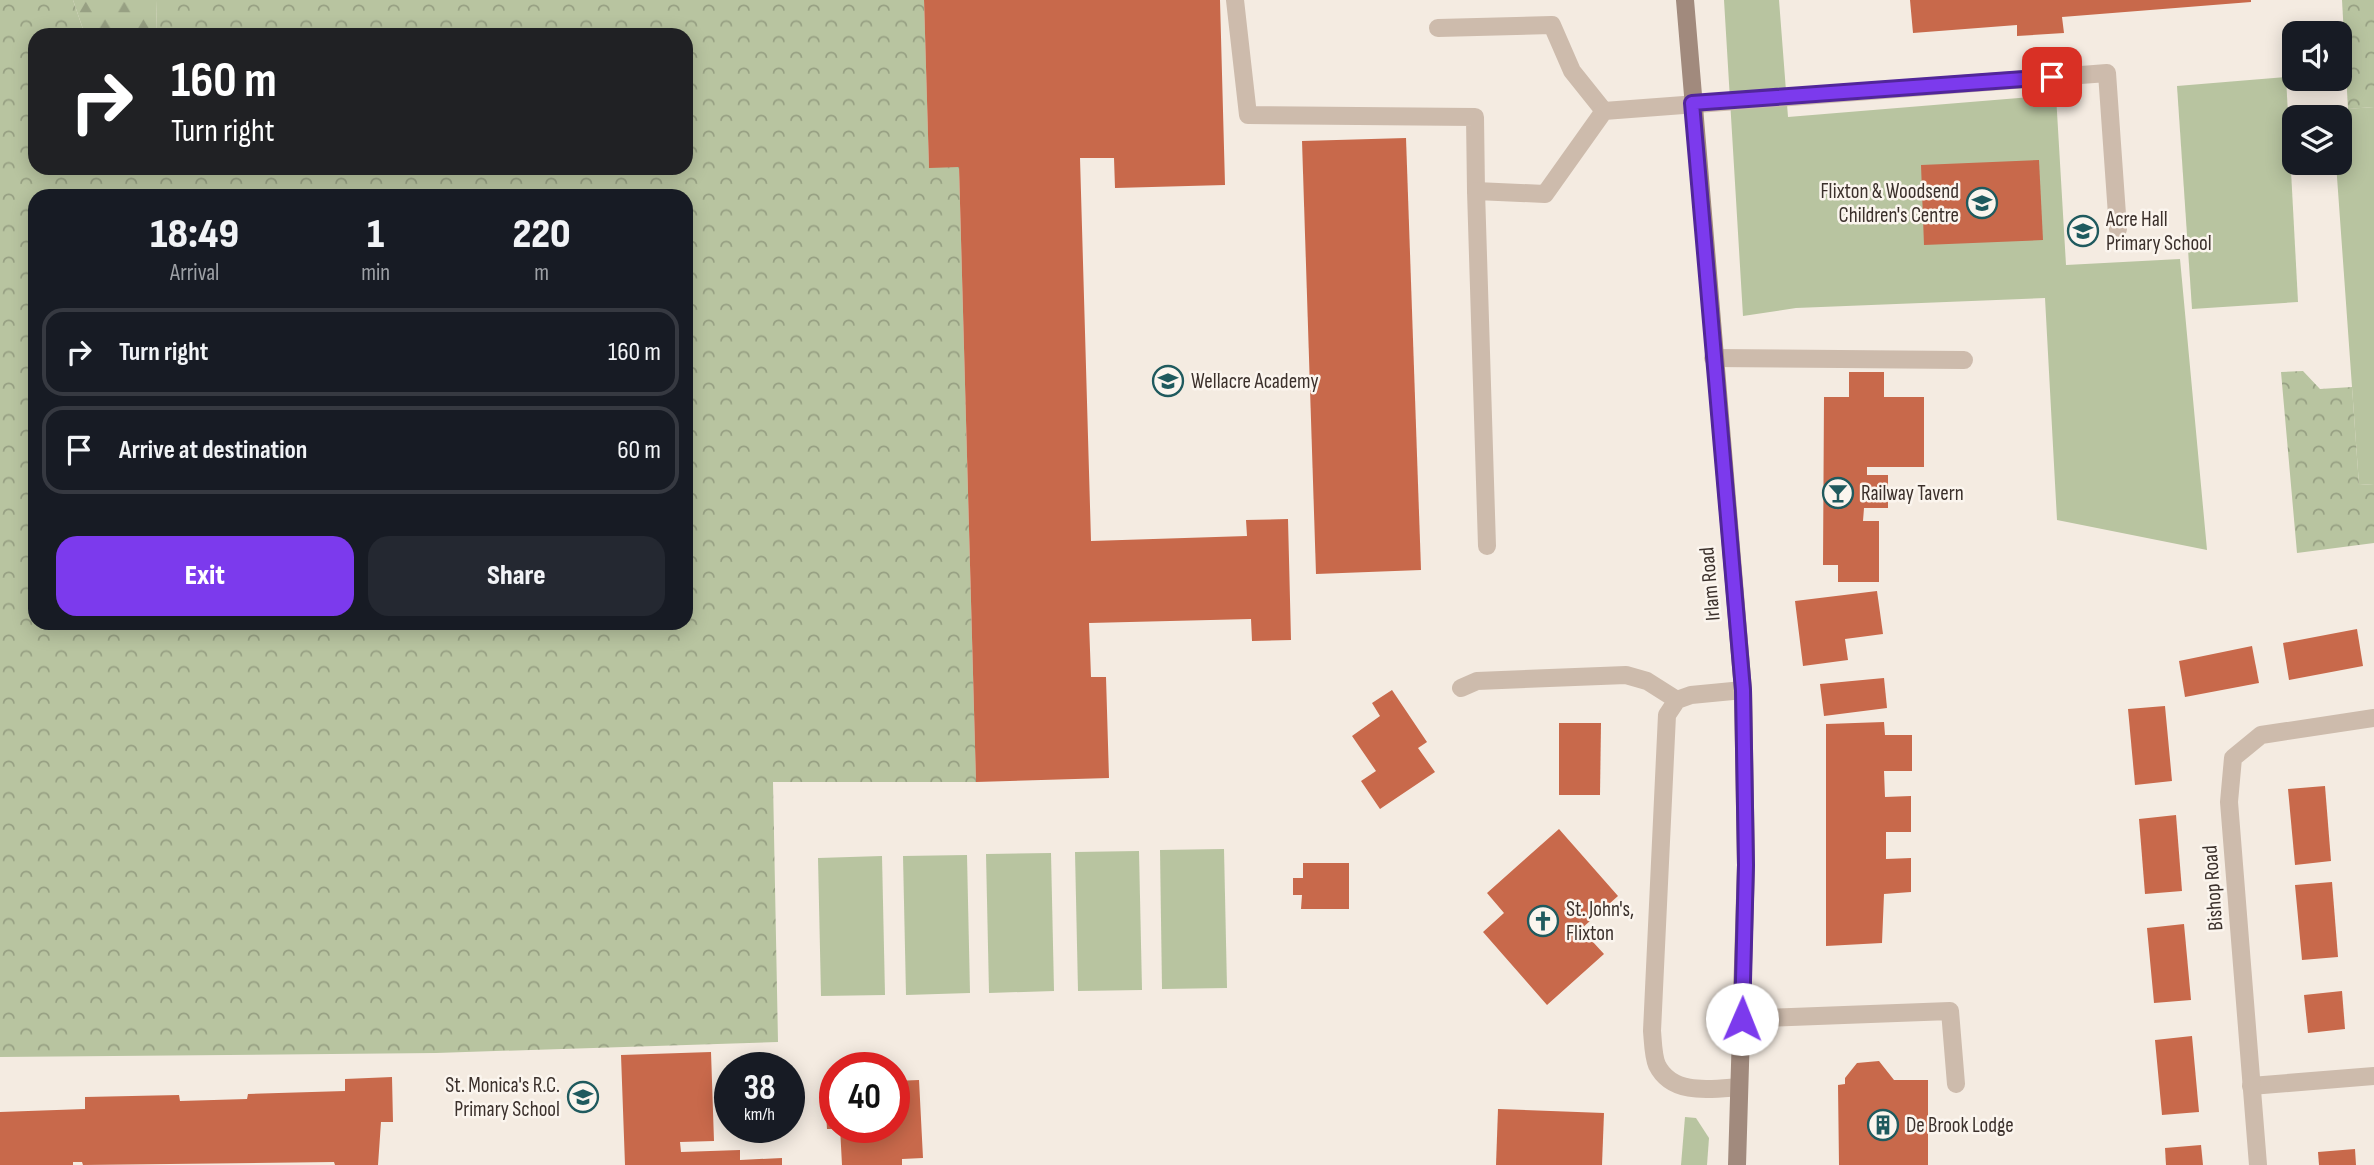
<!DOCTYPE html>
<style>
:root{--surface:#171b24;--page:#242831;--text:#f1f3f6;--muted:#9ea1a6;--line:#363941;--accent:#7c3aed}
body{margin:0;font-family:"Sofia Sans Condensed",sans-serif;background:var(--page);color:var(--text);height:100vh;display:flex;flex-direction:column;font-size:26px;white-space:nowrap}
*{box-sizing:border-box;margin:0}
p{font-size:23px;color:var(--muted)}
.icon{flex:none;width:38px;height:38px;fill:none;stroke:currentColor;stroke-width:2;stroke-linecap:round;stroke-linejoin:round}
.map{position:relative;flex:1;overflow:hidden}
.details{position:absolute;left:28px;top:189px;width:665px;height:441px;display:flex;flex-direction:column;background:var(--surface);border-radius:21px;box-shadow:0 4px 18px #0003}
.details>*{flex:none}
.guide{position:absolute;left:28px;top:28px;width:665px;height:147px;border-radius:21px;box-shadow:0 4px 18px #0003;background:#202124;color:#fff;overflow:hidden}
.fabs{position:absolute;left:2282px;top:21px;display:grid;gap:14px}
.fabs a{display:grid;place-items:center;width:70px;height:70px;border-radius:14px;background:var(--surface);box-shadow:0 4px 18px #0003;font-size:35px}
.speed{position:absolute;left:714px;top:1052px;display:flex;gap:14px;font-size:35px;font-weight:700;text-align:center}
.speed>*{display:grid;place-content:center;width:91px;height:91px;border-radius:50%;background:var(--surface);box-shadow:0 4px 18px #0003;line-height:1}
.speed small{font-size:18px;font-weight:400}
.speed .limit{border:10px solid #d22;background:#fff;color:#111}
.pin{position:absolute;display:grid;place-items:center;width:60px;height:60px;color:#fff;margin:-30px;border-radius:14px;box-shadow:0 4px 10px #0006}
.me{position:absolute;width:77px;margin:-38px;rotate:1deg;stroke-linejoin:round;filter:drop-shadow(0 0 5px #0008)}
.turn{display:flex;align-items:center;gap:24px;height:147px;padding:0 28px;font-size:32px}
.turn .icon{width:91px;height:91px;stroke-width:2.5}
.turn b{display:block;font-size:49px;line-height:60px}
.eta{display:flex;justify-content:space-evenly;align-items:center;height:119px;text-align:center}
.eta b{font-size:42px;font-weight:800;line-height:49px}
.button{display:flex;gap:14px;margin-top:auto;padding:14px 28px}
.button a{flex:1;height:80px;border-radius:21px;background:var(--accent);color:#fff;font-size:28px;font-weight:800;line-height:80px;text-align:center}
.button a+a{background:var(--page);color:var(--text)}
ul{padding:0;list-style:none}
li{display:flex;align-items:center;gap:21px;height:88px;margin:0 14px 10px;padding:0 14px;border:4px solid var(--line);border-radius:21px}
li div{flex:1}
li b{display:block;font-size:26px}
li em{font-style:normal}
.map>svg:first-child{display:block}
.grass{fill:#b8c4a0}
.forest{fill:url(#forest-firs)}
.park{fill:url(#park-crowns);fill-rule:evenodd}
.building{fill:#c8694b}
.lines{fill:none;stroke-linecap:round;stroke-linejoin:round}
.lane{stroke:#cdbbac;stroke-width:18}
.street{stroke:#cdbbac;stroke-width:18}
.secondary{stroke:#a18a7d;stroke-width:18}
.route-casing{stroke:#51269a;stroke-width:18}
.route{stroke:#7c3aed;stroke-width:12}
.labels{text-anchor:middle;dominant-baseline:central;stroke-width:5;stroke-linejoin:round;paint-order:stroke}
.poi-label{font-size:21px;fill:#3b302b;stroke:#fbf5ee;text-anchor:start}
.street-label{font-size:21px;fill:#3b302b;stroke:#fbf5ee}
</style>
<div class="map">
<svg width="2374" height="1165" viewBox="0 0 2374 1165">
<defs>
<pattern id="forest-firs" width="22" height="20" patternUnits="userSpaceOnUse" patternTransform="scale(1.75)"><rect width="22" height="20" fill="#b8c4a0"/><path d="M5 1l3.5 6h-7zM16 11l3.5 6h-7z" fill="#97a083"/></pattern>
<pattern id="park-crowns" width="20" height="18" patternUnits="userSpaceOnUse" patternTransform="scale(1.75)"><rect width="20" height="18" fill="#b8c4a0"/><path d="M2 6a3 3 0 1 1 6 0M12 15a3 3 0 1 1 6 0" fill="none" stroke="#97a083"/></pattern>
</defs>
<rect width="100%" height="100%" fill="#f4ebe1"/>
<g class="grass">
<path d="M 1724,0 L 1779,0 L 1788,117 L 2056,95 L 2066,265 L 2180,259 L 2207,550 L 2057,520 L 2045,298 L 1796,308 L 1743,316 Z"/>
<path d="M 2286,77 L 2298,302 L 2192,309 L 2177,86 Z"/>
<path d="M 2374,107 L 2374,484 L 2359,485 L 2336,163 L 2340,163 L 2340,117 L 2333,117 L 2332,110 Z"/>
<path d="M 1224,849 L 1227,988 L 1162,989 L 1160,850 Z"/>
<path d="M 1139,851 L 1142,990 L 1078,991 L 1075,852 Z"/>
<path d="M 1051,853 L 1054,991 L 989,993 L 986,854 Z"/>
<path d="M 967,855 L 970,993 L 906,995 L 903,856 Z"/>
<path d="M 882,856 L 885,995 L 821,996 L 818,858 Z"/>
<path d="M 1685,1117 L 1696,1118 L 1709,1138 L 1707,1165 L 1681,1165 Z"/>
</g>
<path class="forest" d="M 73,0 L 157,0 L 156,35 L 85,35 Z"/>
<g class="park">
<path d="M 0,0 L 73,0 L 85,35 L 35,35 L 35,168 L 686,168 L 686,35 L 156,35 L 157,0 L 924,0 L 929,167 L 959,167 L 976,782 L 773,782 L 778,1042 L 436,1053 L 0,1057 ZM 35,196 L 686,196 L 686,623 L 35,623 Z"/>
<path d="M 2342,0 L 2374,0 L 2374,107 L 2348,109 Z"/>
<path d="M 2303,371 L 2320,389 L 2352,387 L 2359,485 L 2374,484 L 2374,543 L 2297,553 L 2281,372 Z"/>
</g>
<g class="building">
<path d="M 924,0 L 1220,0 L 1225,185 L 1115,188 L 1114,158 L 1080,158 L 1091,541 L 1247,536 L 1246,520 L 1288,519 L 1291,640 L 1252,641 L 1251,619 L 1089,623 L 1091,677 L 1106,677 L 1109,778 L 976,782 L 959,167 L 929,168 Z"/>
<path d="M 1910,0 L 2251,0 L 2251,2 L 2062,17 L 2064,33 L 2017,36 L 2017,25 L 1913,33 Z"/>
<path d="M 1406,138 L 1421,570 L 1316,574 L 1302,141 Z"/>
<path d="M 2039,160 L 2043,240 L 1924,245 L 1921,165 Z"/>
<path d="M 1849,372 L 1884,372 L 1884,397 L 1924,397 L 1924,467 L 1867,467 L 1867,475 L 1888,475 L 1888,508 L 1864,508 L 1863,521 L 1879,521 L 1879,582 L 1838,582 L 1838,565 L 1823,565 L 1824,397 L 1849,397 Z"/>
<path d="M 1877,591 L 1883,634 L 1845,639 L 1848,660 L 1803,666 L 1795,601 Z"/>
<path d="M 2357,629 L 2363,666 L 2289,680 L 2283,643 Z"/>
<path d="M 2252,646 L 2259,683 L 2185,697 L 2179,661 Z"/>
<path d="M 1884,678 L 1887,708 L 1824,716 L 1820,684 Z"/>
<path d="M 1392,690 L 1427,742 L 1418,748 L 1435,772 L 1380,809 L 1361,781 L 1376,771 L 1352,736 L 1380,716 L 1372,703 Z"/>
<path d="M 2165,706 L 2172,781 L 2135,785 L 2128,709 Z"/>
<path d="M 1884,722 L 1885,735 L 1912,735 L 1912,771 L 1884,771 L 1885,797 L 1911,796 L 1911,832 L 1886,832 L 1886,859 L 1911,858 L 1911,892 L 1884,894 L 1882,943 L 1826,946 L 1826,724 Z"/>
<path d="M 1559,723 L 1601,723 L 1600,795 L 1559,795 Z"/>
<path d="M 2325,786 L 2331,861 L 2295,865 L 2288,789 Z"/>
<path d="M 2176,815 L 2182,891 L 2145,894 L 2139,819 Z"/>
<path d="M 1559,829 L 1618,896 L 1581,929 L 1604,954 L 1547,1005 L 1483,932 L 1504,913 L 1487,893 Z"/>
<path d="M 1303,863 L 1349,863 L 1349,909 L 1301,909 L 1302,895 L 1293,895 L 1293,878 L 1303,878 Z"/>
<path d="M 2332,882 L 2338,957 L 2302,960 L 2295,885 Z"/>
<path d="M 2184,924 L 2191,1000 L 2154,1003 L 2147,928 Z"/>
<path d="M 2342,991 L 2345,1029 L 2308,1033 L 2304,995 Z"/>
<path d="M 2192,1036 L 2199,1112 L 2162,1115 L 2155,1040 Z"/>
<path d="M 711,1052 L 714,1141 L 680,1142 L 681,1152 L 740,1150 L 740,1160 L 782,1158 L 782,1165 L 625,1165 L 621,1055 Z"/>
<path d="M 1879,1061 L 1894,1080 L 1928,1080 L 1928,1165 L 1839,1165 L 1838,1085 L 1845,1084 L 1845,1078 L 1857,1063 Z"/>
<path d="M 392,1077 L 393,1122 L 381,1122 L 378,1165 L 335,1165 L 334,1162 L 83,1165 L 82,1162 L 73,1162 L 73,1165 L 0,1165 L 0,1112 L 85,1109 L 85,1097 L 179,1095 L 180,1101 L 247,1099 L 248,1094 L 345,1091 L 345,1079 Z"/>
<path d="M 919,1080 L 923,1158 L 902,1159 L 902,1165 L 842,1165 L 840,1127 L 894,1127 L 894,1081 Z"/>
<path d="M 824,1084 L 835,1084 L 835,1129 L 827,1129 Z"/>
<path d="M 1498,1109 L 1604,1113 L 1602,1165 L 1496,1165 Z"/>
<path d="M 2201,1145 L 2203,1165 L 2166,1165 L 2165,1148 Z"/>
<path d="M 2355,1149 L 2356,1165 L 2319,1165 L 2318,1152 Z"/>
</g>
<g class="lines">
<g class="lane">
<path d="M 1235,0 L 1248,115 L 1475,117 L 1476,191"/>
<path d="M 1438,28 L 1552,25 L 1572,71 L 1604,111"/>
<path d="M 1713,358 L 1964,360"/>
<path d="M 1487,546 L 1476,191 L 1545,194 L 1604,111 L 2107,73 L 2118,229"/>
<path d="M 1461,688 L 1477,681 L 1626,675 L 1647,681 L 1677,700"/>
<path d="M 1742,1019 L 1950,1011 L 1956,1084"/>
<path d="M 1739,1087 C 1712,1089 1672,1096 1657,1065 C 1653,1056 1653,1041 1652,1031 L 1667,715 L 1677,700 L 1691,695 L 1743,690"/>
</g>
<g class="street">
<path d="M 2251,1086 L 2374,1076"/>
<path d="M 2258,1165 L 2229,802 L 2233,758 L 2261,735 L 2374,718"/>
</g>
<path class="secondary" d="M 1685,0 L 1743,690 L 1746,865 L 1737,1165"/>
</g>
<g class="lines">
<g class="route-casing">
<path id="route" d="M 1742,1019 L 1746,865 L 1743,690 L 1692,103 L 2052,77"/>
</g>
<use href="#route" class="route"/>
</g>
<defs>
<g id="school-ring" transform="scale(1.575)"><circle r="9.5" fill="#fbf5ee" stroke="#1f5a5e" stroke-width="1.5"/><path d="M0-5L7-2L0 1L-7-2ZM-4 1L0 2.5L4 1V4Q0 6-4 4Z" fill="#1f5a5e"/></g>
<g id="bar-ring" transform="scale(1.575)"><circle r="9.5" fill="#fbf5ee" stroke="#1f5a5e" stroke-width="1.5"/><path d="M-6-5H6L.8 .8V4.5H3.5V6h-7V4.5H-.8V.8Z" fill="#1f5a5e"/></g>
<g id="church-ring" transform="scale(1.575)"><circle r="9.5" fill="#fbf5ee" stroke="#1f5a5e" stroke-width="1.5"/><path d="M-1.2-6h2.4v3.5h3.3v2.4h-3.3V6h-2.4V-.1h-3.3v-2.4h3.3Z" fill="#1f5a5e"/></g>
<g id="building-ring" transform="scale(1.575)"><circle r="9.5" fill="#fbf5ee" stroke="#1f5a5e" stroke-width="1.5"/><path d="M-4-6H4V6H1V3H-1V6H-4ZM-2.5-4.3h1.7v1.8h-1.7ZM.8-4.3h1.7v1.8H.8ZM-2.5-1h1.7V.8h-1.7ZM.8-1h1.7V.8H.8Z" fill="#1f5a5e"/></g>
</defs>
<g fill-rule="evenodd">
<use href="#school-ring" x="1982" y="203"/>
<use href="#school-ring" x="2083" y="231"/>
<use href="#school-ring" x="1168" y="381"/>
<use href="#bar-ring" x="1838" y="493"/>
<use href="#church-ring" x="1543" y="921"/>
<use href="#school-ring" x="583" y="1097"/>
<use href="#building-ring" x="1883" y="1125"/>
</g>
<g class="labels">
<g class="poi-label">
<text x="1959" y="191" text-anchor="end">Flixton &amp; Woodsend<tspan x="1959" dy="24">Children's Centre</tspan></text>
<text x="2106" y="219">Acre Hall<tspan x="2106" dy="24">Primary School</tspan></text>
<text x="1191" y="381">Wellacre Academy</text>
<text x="1861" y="493">Railway Tavern</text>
<text x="1566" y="909">St. John's,<tspan x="1566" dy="24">Flixton</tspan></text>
<text x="560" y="1085" text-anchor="end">St. Monica's R.C.<tspan x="560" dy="24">Primary School</tspan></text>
<text x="1906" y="1125">De Brook Lodge</text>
</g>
<g class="street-label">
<text transform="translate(1710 584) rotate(-95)">Irlam Road</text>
<text transform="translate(2213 888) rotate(-94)">Bishop Road</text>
</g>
</g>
</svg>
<div class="fabs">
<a><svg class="icon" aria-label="sound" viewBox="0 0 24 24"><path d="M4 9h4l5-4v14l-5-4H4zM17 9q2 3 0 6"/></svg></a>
<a><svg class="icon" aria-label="layers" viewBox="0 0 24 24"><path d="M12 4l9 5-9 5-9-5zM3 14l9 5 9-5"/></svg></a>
</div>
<div class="speed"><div>38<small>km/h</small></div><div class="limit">40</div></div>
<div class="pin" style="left:2052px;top:77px;background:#d93025"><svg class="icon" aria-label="arrive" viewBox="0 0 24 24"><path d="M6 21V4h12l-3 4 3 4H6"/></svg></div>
<svg class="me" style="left:1742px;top:1019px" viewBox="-20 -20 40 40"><circle r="19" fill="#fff"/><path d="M0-13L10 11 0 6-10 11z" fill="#7c3aed"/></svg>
<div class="guide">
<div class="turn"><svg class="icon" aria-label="right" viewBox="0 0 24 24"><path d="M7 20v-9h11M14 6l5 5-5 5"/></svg><div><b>160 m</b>Turn right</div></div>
</div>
<section class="details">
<div class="eta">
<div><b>18:49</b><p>Arrival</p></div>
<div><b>1</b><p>min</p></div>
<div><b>220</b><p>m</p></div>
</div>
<ul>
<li><svg class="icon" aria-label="right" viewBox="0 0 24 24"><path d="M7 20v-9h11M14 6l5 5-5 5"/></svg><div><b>Turn right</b></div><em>160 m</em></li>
<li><svg class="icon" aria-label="arrive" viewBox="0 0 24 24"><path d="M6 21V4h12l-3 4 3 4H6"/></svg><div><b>Arrive at destination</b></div><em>60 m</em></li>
</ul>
<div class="button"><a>Exit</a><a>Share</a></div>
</section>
</div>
